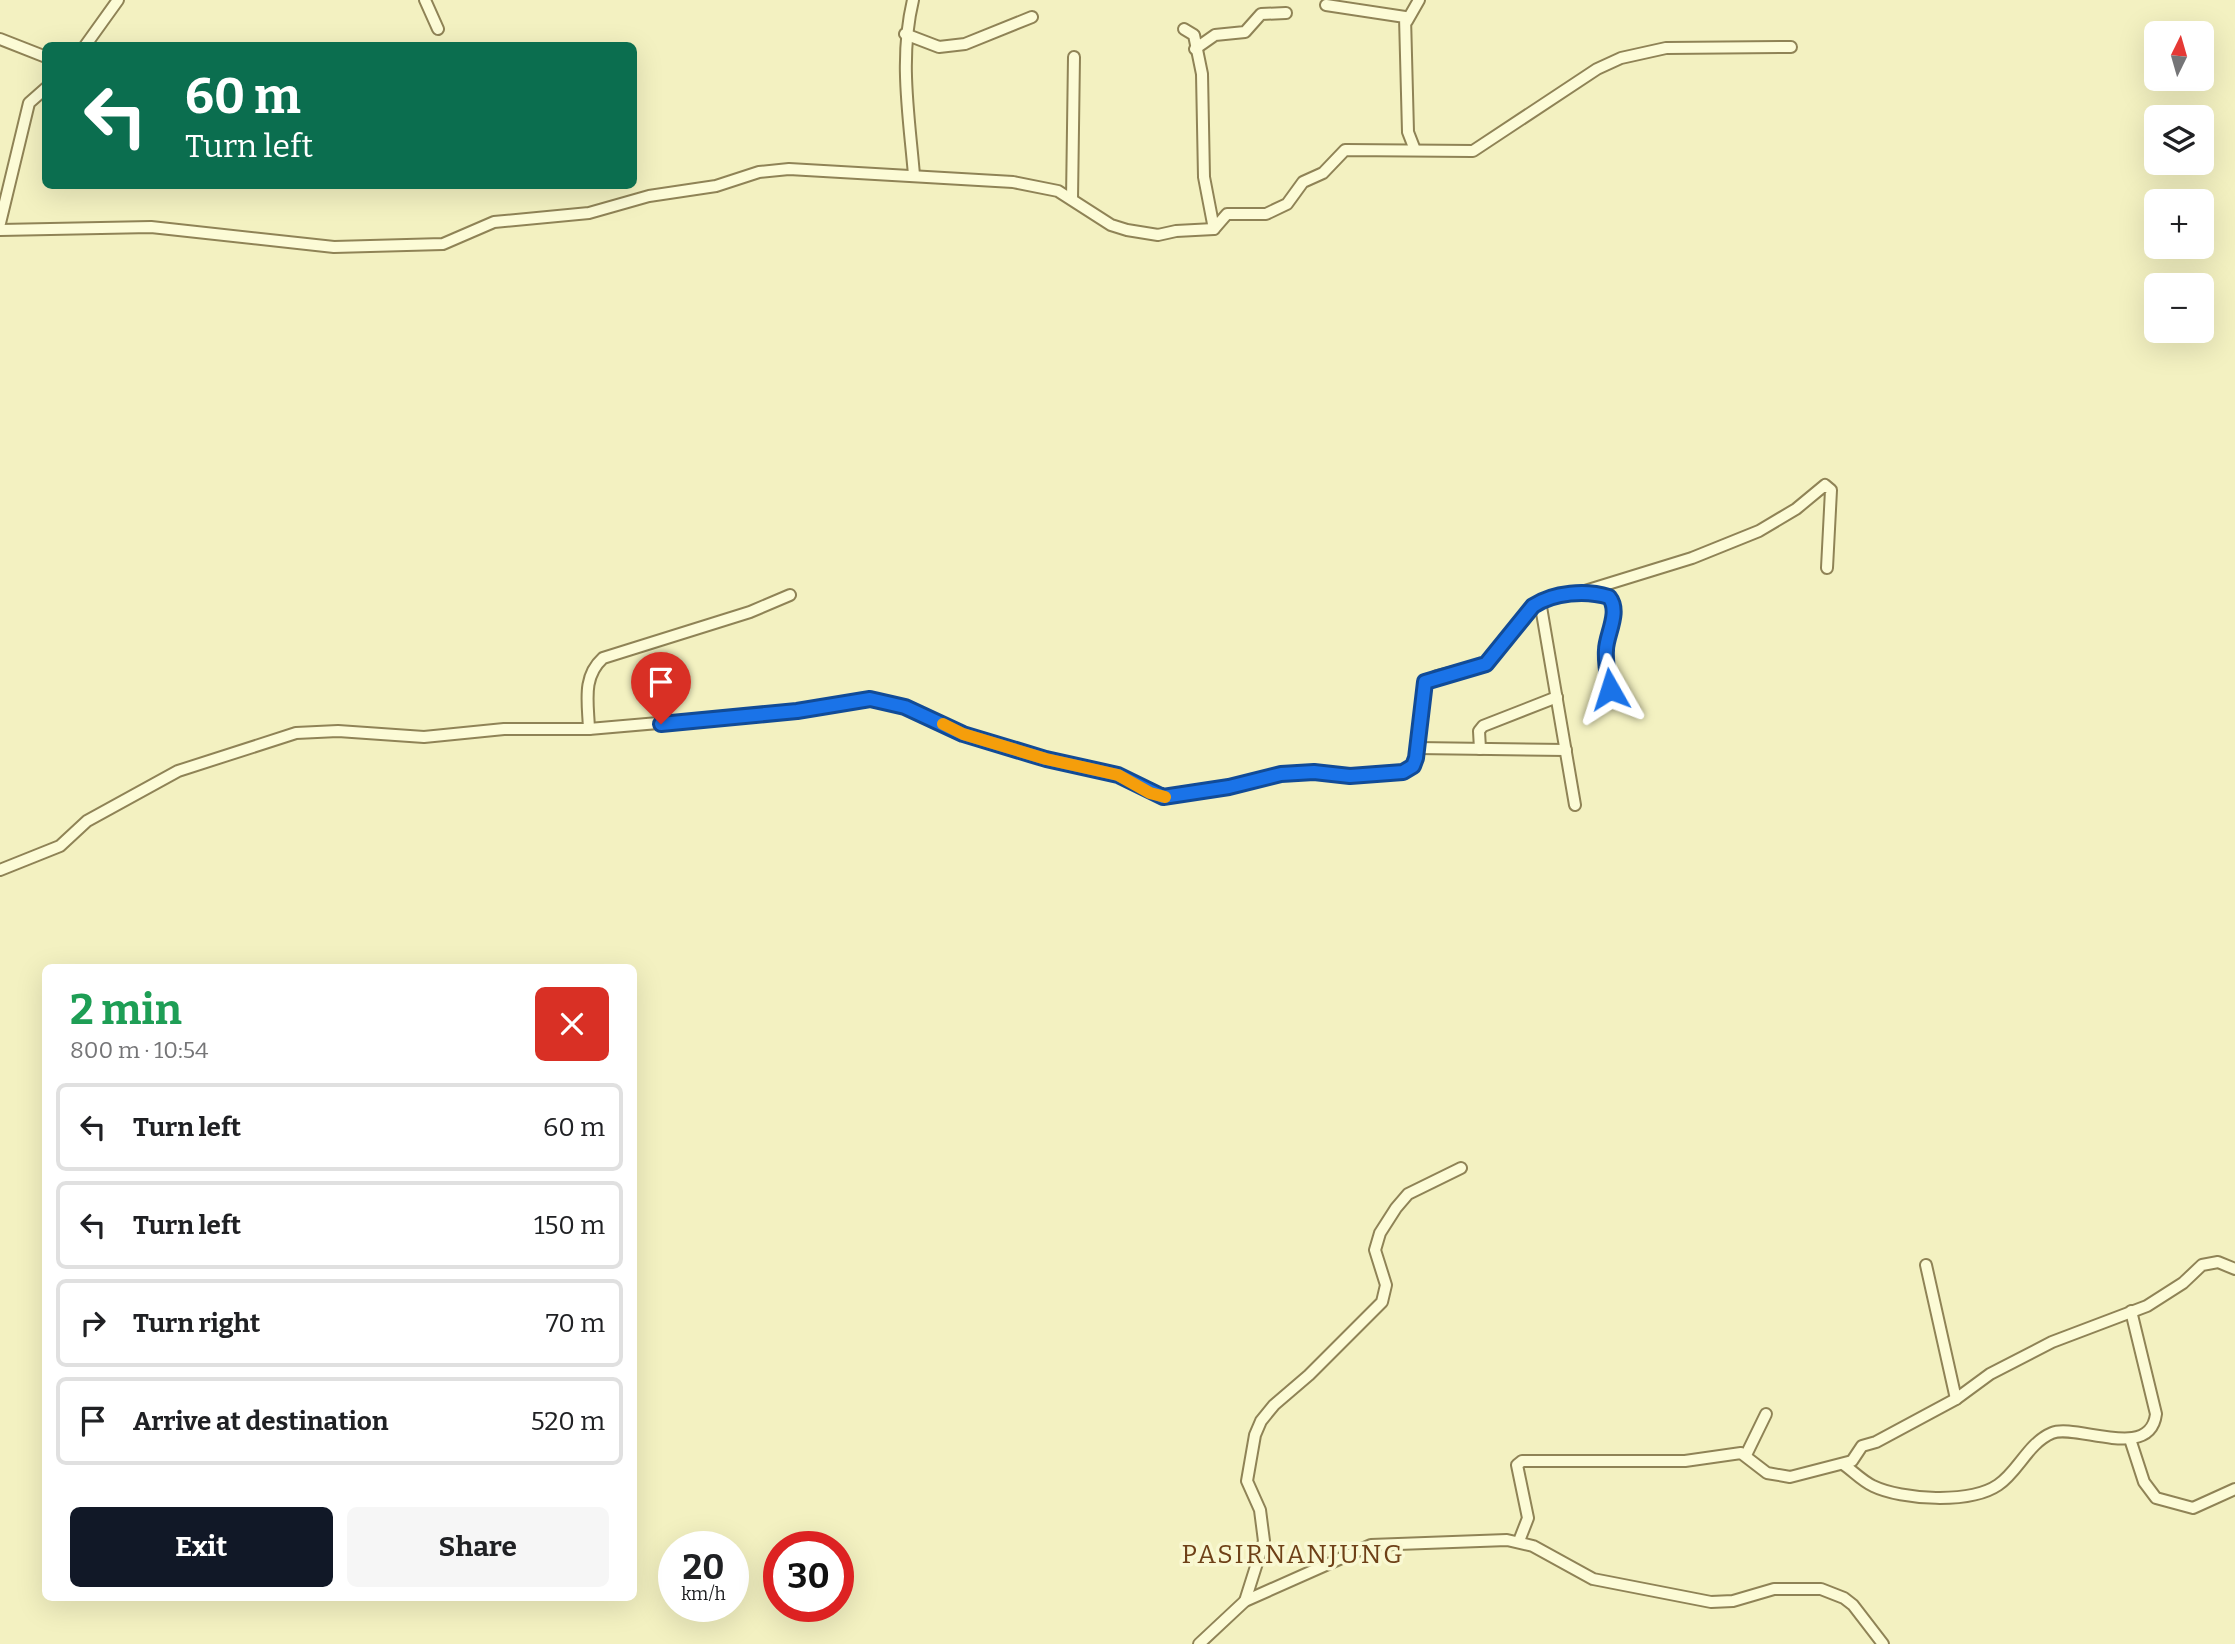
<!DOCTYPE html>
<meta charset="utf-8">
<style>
:root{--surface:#fff;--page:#f6f6f6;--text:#202124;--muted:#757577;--line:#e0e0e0;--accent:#111827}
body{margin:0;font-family:Bitter,serif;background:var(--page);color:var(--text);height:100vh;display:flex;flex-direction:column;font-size:26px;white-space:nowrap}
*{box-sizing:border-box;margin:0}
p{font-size:23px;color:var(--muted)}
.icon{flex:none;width:38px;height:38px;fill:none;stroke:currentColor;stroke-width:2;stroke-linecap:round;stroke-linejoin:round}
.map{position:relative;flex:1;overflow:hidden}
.panel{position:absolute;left:42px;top:964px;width:595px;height:637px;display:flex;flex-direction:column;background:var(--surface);border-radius:10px;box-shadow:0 7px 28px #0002}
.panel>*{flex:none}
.banner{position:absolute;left:42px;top:42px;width:595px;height:147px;border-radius:10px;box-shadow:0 7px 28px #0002;background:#0b6e4f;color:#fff;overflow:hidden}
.needle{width:46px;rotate:5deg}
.controls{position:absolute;left:2144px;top:21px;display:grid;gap:14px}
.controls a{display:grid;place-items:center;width:70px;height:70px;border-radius:10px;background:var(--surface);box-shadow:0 7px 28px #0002;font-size:35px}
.speed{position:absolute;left:658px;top:1531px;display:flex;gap:14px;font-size:35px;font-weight:700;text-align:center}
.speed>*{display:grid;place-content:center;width:91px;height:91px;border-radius:50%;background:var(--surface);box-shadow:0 7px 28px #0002;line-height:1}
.speed small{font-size:18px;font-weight:400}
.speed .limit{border:10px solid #d22;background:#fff;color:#111}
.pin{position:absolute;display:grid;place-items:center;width:60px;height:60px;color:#fff;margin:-72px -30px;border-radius:50% 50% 50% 0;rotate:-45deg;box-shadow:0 0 7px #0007}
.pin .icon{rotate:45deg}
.me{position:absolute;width:77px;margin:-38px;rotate:354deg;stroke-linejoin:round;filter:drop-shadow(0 0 5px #0008)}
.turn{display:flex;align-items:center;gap:24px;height:147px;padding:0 28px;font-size:32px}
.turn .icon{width:91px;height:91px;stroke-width:2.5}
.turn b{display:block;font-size:49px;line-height:60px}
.round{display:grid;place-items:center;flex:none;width:74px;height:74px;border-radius:10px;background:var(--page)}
.summary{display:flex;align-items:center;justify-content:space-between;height:119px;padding:0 28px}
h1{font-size:42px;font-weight:700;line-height:52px;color:#1e9e55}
.action{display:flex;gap:14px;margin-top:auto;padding:14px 28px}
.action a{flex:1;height:80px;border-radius:10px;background:var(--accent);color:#fff;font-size:28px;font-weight:700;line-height:80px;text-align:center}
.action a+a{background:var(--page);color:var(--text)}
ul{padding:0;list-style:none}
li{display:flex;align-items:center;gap:21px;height:88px;margin:0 14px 10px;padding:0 14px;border:4px solid var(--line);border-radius:10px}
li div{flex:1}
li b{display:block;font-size:26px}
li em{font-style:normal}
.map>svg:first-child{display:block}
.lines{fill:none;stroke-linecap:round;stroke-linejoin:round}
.minor-casing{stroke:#8f8356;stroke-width:14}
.minor{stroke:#fcfbd6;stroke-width:10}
.route-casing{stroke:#114b97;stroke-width:18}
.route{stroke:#1a73e8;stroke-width:12}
.slow{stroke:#f59e0b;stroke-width:12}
.labels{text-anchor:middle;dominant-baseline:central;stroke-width:7;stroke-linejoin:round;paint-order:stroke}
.quarter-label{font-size:26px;letter-spacing:2px;fill:#6e4017;stroke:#f9f8d2}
</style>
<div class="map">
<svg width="2235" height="1644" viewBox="0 0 2235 1644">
<rect width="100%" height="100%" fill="#f3f1c1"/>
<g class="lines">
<g class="minor-casing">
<g id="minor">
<path d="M 425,0 L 438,29"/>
<path d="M 913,0 C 899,58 909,116 914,175"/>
<path d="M 1326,5 L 1405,17 L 1408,132 L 1415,150"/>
<path d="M 1407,21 L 1419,0"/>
<path d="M 1184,29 L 1194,35 L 1202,74 L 1204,177 L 1214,229"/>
<path d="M 905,34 L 939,47 L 965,44 L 1032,17"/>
<path d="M 0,39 L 46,57"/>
<path d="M 85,46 L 118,0"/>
<path d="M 1195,49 L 1215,35 L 1245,32 L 1261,14 L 1286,13"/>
<path d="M 1072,199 L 1074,57"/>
<path d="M 0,223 L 29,103 L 46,88"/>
<path d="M 0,230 L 151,227 L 334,247 L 443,244 L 494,222 L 589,213 L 649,196 L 716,186 L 759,172 L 789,169 L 1013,182 L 1058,191 L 1111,225 L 1127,230 L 1158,235 L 1176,231 L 1214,229 L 1227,214 L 1266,214 L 1287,204 L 1303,182 L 1323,173 L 1345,150 L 1473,151 L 1597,69 L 1621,58 L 1666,48 L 1791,47"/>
<path d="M 1587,592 L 1609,597 C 1621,612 1606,635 1606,650 C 1605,663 1608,676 1610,689"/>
<path d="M 1540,601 L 1575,805"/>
<path d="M 589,729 C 588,702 582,677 603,658 L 750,612 L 790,595"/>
<path d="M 1417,748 L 1566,750"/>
<path d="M 1480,749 L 1479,731 L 1483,726 L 1557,697"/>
<path d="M 0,870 L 60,846 L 87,821 L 178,771 L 296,733 L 338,731 L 424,737 L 504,729 L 589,729 L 797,711 L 870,699 L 905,707 L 963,734 L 1046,759 L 1118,775 L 1163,797 L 1229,787 L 1281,774 L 1314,772 L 1350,776 L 1403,772 L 1413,766 L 1416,758 L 1424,683 L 1437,676 L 1486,664 L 1540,601 L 1585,591 L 1692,558 L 1759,531 L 1796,509 L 1825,485 L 1831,490 L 1827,568"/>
<path d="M 1926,1265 L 1956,1399"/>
<path d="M 2130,1439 L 2144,1482 L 2156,1498 L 2193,1508 L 2235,1489"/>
<path d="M 1746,1455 L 1766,1414"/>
<path d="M 1843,1464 C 1853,1471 1862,1481 1873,1486 C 1902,1500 1970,1504 1998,1485 C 2018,1472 2028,1443 2052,1433 C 2076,1423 2150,1462 2156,1414 L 2131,1311"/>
<path d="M 1519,1541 L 1528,1518 L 1517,1465 L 1522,1461 L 1685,1461 L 1741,1453 L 1767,1473 L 1790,1477 L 1852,1461 L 1862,1446 L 1876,1442 L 1956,1399 L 1990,1374 L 2052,1342 L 2147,1306 L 2183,1283 L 2202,1265 L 2218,1262 L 2235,1269"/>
<path d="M 1245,1601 L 1264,1541 L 1260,1510 L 1247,1481 L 1255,1435 L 1261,1421 L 1274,1405 L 1309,1375 L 1382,1302 L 1386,1285 L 1375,1250 L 1380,1233 L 1396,1208 L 1408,1194 L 1461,1168"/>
<path d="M 1199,1644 L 1245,1601 L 1371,1545 L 1507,1540 L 1533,1546 L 1593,1579 L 1711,1602 L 1733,1601 L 1774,1589 L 1821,1589 L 1844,1598 L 1853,1605 L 1883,1644"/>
</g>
</g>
<use href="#minor" class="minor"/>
</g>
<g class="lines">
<g class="route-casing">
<path id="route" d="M 661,724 L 797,711 L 870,699 L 905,707 L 963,734 L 1046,759 L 1118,775 L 1163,797 L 1229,787 L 1281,774 L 1314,772 L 1350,776 L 1403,772 L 1413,766 L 1416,758 L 1425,682 L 1486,664 L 1533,606 C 1554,592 1586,590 1609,597 C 1621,612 1606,635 1606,650 C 1605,663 1608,676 1610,689"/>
</g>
<use href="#route" class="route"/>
<path class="slow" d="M 943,724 L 963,734 L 1046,759 L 1118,775 L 1150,793 L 1165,797"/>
</g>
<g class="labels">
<g class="quarter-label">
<text x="1293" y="1554">PASIRNANJUNG</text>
</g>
</g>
</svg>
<div class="controls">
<a><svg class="needle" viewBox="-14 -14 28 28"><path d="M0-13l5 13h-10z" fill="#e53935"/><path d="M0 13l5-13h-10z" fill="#757577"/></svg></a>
<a><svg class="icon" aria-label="layers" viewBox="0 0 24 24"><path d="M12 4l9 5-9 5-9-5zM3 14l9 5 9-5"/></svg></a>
<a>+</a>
<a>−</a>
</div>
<div class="speed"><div>20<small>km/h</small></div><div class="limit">30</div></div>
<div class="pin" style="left:661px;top:724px;background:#d93025"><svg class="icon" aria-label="arrive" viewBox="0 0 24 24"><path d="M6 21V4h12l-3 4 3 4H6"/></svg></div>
<svg class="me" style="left:1610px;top:689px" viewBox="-20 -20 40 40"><path d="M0-17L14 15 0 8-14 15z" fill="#1a73e8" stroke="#fff" stroke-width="4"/></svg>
<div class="banner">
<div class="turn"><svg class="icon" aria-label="left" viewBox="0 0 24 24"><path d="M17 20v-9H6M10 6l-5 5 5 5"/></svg><div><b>60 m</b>Turn left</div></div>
</div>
<section class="panel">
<div class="summary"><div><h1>2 min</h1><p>800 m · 10:54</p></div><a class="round" style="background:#d93025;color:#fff"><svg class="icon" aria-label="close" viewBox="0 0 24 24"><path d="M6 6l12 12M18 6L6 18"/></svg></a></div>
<ul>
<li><svg class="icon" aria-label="left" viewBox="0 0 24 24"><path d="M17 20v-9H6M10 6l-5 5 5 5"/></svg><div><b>Turn left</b></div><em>60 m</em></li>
<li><svg class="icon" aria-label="left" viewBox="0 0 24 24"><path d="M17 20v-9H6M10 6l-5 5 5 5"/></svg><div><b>Turn left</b></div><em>150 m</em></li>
<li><svg class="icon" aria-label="right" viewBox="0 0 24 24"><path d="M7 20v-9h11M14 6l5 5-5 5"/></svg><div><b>Turn right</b></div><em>70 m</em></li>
<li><svg class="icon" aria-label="arrive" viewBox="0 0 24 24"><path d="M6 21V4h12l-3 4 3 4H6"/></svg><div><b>Arrive at destination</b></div><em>520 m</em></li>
</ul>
<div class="action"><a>Exit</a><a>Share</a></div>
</section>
</div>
